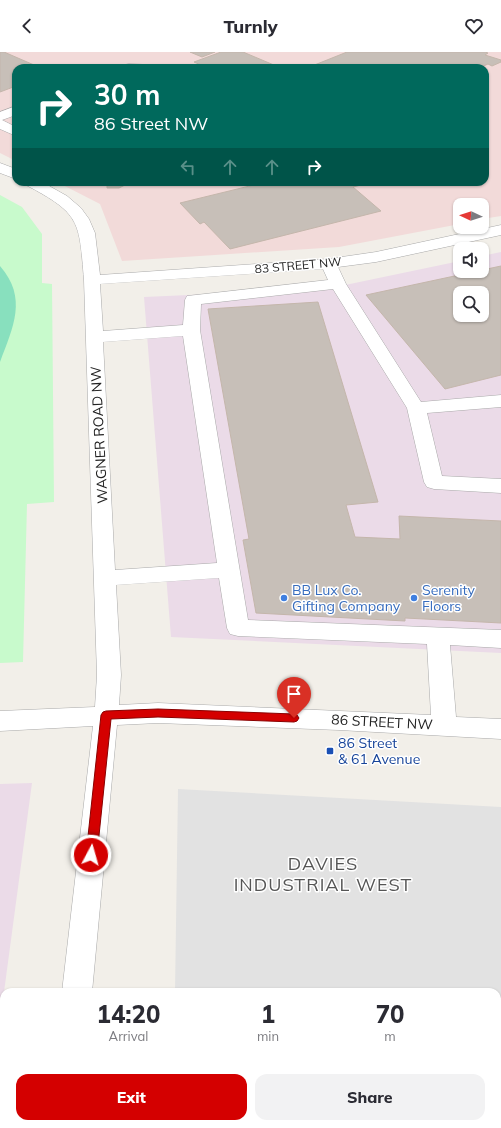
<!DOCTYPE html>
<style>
:root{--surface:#fff;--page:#f2f2f3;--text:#2b2b33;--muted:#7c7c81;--accent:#d40000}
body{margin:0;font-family:Mulish,sans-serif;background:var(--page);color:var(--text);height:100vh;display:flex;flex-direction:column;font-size:15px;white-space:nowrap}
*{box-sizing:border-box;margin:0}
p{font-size:13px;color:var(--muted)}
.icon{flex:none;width:22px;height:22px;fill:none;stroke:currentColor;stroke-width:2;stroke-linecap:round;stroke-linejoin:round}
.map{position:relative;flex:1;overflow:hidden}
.panel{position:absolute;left:0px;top:936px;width:501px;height:140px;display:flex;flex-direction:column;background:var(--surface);border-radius:12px 12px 0 0;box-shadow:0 1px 3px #0004}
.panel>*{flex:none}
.hud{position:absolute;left:12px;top:12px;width:477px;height:122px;border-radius:12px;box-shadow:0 1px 3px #0004;background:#00695c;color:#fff;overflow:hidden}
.needle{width:26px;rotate:274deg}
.controls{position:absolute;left:453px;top:146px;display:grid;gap:8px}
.controls a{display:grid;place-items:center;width:36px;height:36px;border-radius:8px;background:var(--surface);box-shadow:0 1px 3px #0004;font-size:20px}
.pin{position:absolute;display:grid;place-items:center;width:34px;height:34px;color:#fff;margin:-41px -17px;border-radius:50% 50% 50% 0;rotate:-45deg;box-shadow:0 0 4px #0007}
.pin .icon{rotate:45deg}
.me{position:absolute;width:44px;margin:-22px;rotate:6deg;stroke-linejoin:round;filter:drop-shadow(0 0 3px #0008)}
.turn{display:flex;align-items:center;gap:14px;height:84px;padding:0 16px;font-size:18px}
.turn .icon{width:52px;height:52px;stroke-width:2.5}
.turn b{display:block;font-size:28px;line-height:34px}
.lanes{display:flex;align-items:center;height:38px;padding:0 16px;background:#0003;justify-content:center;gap:20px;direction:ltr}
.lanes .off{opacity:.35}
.eta{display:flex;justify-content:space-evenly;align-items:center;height:68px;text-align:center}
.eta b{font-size:24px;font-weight:800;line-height:28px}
.primary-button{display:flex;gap:8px;margin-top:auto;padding:8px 16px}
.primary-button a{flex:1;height:46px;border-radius:12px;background:var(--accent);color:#fff;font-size:16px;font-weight:800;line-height:46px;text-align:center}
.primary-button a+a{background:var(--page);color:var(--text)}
header{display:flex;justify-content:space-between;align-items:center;height:52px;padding:0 16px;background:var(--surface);font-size:18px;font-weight:800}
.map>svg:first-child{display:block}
.commercial{fill:#f2dad9}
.industrial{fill:#ebdbe8;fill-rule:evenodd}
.park{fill:#c8facc}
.pitch{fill:#88e0be}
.parking{fill:#e2e2e2}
.building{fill:#c7bfb8;stroke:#c4b6ab;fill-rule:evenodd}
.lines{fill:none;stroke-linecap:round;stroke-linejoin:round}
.minor-casing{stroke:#a9a9a9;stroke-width:1}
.minor{fill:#fff;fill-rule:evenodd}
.route{fill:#d40000;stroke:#8a0000}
.shop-dot{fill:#3f7fe0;stroke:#fff;stroke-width:1.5}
.transit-dot{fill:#1a4fb4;stroke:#fff;stroke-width:1.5}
.labels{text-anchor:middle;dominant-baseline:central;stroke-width:3;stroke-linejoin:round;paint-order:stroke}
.far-street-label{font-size:12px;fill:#222;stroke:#fff}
.street-label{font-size:14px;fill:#222;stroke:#fff}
.shop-label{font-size:14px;fill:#366cbe;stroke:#fff;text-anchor:start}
.transit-label{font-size:14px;fill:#164399;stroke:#fff;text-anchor:start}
.near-neighbourhood-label{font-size:18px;letter-spacing:1px;fill:#555;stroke:#fff}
</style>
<header><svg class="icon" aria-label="back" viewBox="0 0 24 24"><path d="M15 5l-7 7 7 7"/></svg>Turnly<svg class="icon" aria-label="heart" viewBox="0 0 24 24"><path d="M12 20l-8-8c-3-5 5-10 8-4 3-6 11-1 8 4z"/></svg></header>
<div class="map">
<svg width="501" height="1076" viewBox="0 0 501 1076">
<rect width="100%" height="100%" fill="#f2efe9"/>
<path class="commercial" d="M 0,0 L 501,0 L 501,164 L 482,167 L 482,153 L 460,153 L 460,172 L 339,195 L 122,209 L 100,152 L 57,130 L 485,130 L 485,16 L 16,16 L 16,109 L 0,101 Z"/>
<g class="industrial">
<path d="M 501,200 L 501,601 L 171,585 L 144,245 L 326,237 L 460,209 L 460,219 L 482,219 L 482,204 ZM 460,241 L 482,241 L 482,263 L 460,263 Z"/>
<path d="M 32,731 L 4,940 L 0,975 L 0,732 Z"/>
</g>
<path class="park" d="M 0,143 L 22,155 L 42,182 L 42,231 L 52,232 L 54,450 L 27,452 L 23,610 L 0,611 Z"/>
<path class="pitch" d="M 0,214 C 28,246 13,275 0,310 Z"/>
<path class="parking" d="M 178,737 L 501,755 L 501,1076 L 172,1076 L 172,1072 L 497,1072 L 497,940 L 175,940 Z"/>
<g class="building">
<path d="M 0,0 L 4,0 L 41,16 L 16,16 L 16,34 L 0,40 Z"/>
<path d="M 190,0 L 215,0 L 202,5 Z"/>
<path d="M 221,0 L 243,0 L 281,16 L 208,16 L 194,10 Z"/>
<path d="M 347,0 L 485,0 L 488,1 L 485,3 L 501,8 L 501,10 L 492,14 L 488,12 L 479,16 L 307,16 Z"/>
<path d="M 107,130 L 131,130 L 119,136 L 107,136 Z"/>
<path d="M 266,130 L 373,130 L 353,135 L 381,159 L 230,197 L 204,170 L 200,172 L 180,151 Z"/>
<path d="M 501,214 L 501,323 L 445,337 L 366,243 ZM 460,241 L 482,241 L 482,263 L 460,263 Z"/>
<path d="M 318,250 L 378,450 L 346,453 L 355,485 L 400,487 L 399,464 L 501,469 L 501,571 L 405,566 L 405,569 L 256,561 L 243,488 L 249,487 L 208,257 Z"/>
</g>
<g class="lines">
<g class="minor-casing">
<g id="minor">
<path d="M 129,12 L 156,13 L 158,16 L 123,16 L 125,13 Z"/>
<path d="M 16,54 L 16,63 L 2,68 L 16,75 L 16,84 L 0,77 L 0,60 Z"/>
<path d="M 0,111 L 16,117 L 16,127 L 0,121 Z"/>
<path d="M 24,130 L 42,130 L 67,144 L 81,156 L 89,167 L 95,181 L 100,223 L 328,207 L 376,200 L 501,173 L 501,183 L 376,210 L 338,215 L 346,232 L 421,350 L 501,343 L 501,355 L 427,361 L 442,424 L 501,427 L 501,441 L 434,437 L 427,435 L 424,430 L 407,356 L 333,237 L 201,252 L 200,278 L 248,568 L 501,578 L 501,596 L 450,593 L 456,665 L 501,667 L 501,687 L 339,678 L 158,671 L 117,673 L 92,940 L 62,940 L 93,674 L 0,679 L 0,659 L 95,655 L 97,623 L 84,228 C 79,169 81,162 26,133 ZM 323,217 L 328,228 L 187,244 L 185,248 L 183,273 L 103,279 L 100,232 ZM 183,284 L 217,511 L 115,518 L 103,290 ZM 219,526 L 227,576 L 230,582 L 238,584 L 427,592 L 431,663 L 158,651 L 119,653 L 121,623 L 116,533 Z"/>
<path d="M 47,1072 L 79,1072 L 78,1076 L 46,1076 Z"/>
</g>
</g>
<use href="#minor" class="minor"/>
</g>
<path class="route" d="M 158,657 L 294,662 L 297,663 L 299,666 L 297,669 L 294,670 L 158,665 L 111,667 L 97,803 L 95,807 L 91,808 L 87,807 L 86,803 L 101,663 L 103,660 L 106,659 Z"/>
<g class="shop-dot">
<circle cx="284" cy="546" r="4"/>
<circle cx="414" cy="546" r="4"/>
</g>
<rect class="transit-dot" x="326" y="695" width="8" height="8" rx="2"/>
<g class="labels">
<g class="far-street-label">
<text transform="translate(298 213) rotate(-5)">83 STREET NW</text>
</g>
<g class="street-label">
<text transform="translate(99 383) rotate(-93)">WAGNER ROAD NW</text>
<text transform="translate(382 670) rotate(3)">86 STREET NW</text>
</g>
<g class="shop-label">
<text x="292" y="538">BB Lux Co.<tspan x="292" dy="16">Gifting Company</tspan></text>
<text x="422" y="538">Serenity<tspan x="422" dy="16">Floors</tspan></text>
</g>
<g class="transit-label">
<text x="338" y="691">86 Street<tspan x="338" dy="16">&amp; 61 Avenue</tspan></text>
</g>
<g class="near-neighbourhood-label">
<text x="323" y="811">DAVIES<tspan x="323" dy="21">INDUSTRIAL WEST</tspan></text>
</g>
</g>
</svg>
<div class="controls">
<a><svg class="needle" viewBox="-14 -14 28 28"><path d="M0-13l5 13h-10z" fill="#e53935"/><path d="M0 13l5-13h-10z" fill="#7c7c81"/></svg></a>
<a><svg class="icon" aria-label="sound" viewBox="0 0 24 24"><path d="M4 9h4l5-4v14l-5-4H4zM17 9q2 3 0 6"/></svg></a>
<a><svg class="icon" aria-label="search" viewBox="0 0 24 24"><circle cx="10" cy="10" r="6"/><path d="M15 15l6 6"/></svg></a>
</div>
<div class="pin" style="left:294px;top:666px;background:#d93025"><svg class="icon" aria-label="arrive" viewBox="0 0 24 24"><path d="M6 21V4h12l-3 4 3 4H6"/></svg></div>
<svg class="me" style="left:91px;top:803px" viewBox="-20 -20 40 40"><circle r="17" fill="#d40000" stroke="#fff" stroke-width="3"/><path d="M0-11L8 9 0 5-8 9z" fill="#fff"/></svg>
<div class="hud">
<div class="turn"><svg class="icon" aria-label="right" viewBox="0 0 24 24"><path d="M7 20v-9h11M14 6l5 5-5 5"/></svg><div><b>30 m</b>86 Street NW</div></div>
<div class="lanes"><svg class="icon off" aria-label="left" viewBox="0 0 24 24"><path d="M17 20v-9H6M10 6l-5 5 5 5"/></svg><svg class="icon off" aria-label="ahead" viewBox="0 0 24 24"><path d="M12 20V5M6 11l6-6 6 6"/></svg><svg class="icon off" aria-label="ahead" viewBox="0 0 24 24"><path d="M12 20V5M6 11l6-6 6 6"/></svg><svg class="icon" aria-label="right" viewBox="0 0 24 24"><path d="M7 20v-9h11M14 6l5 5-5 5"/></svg></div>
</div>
<section class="panel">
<div class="eta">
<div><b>14:20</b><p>Arrival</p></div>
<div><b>1</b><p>min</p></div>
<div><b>70</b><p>m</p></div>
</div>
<div class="primary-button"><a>Exit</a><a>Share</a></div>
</section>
</div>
